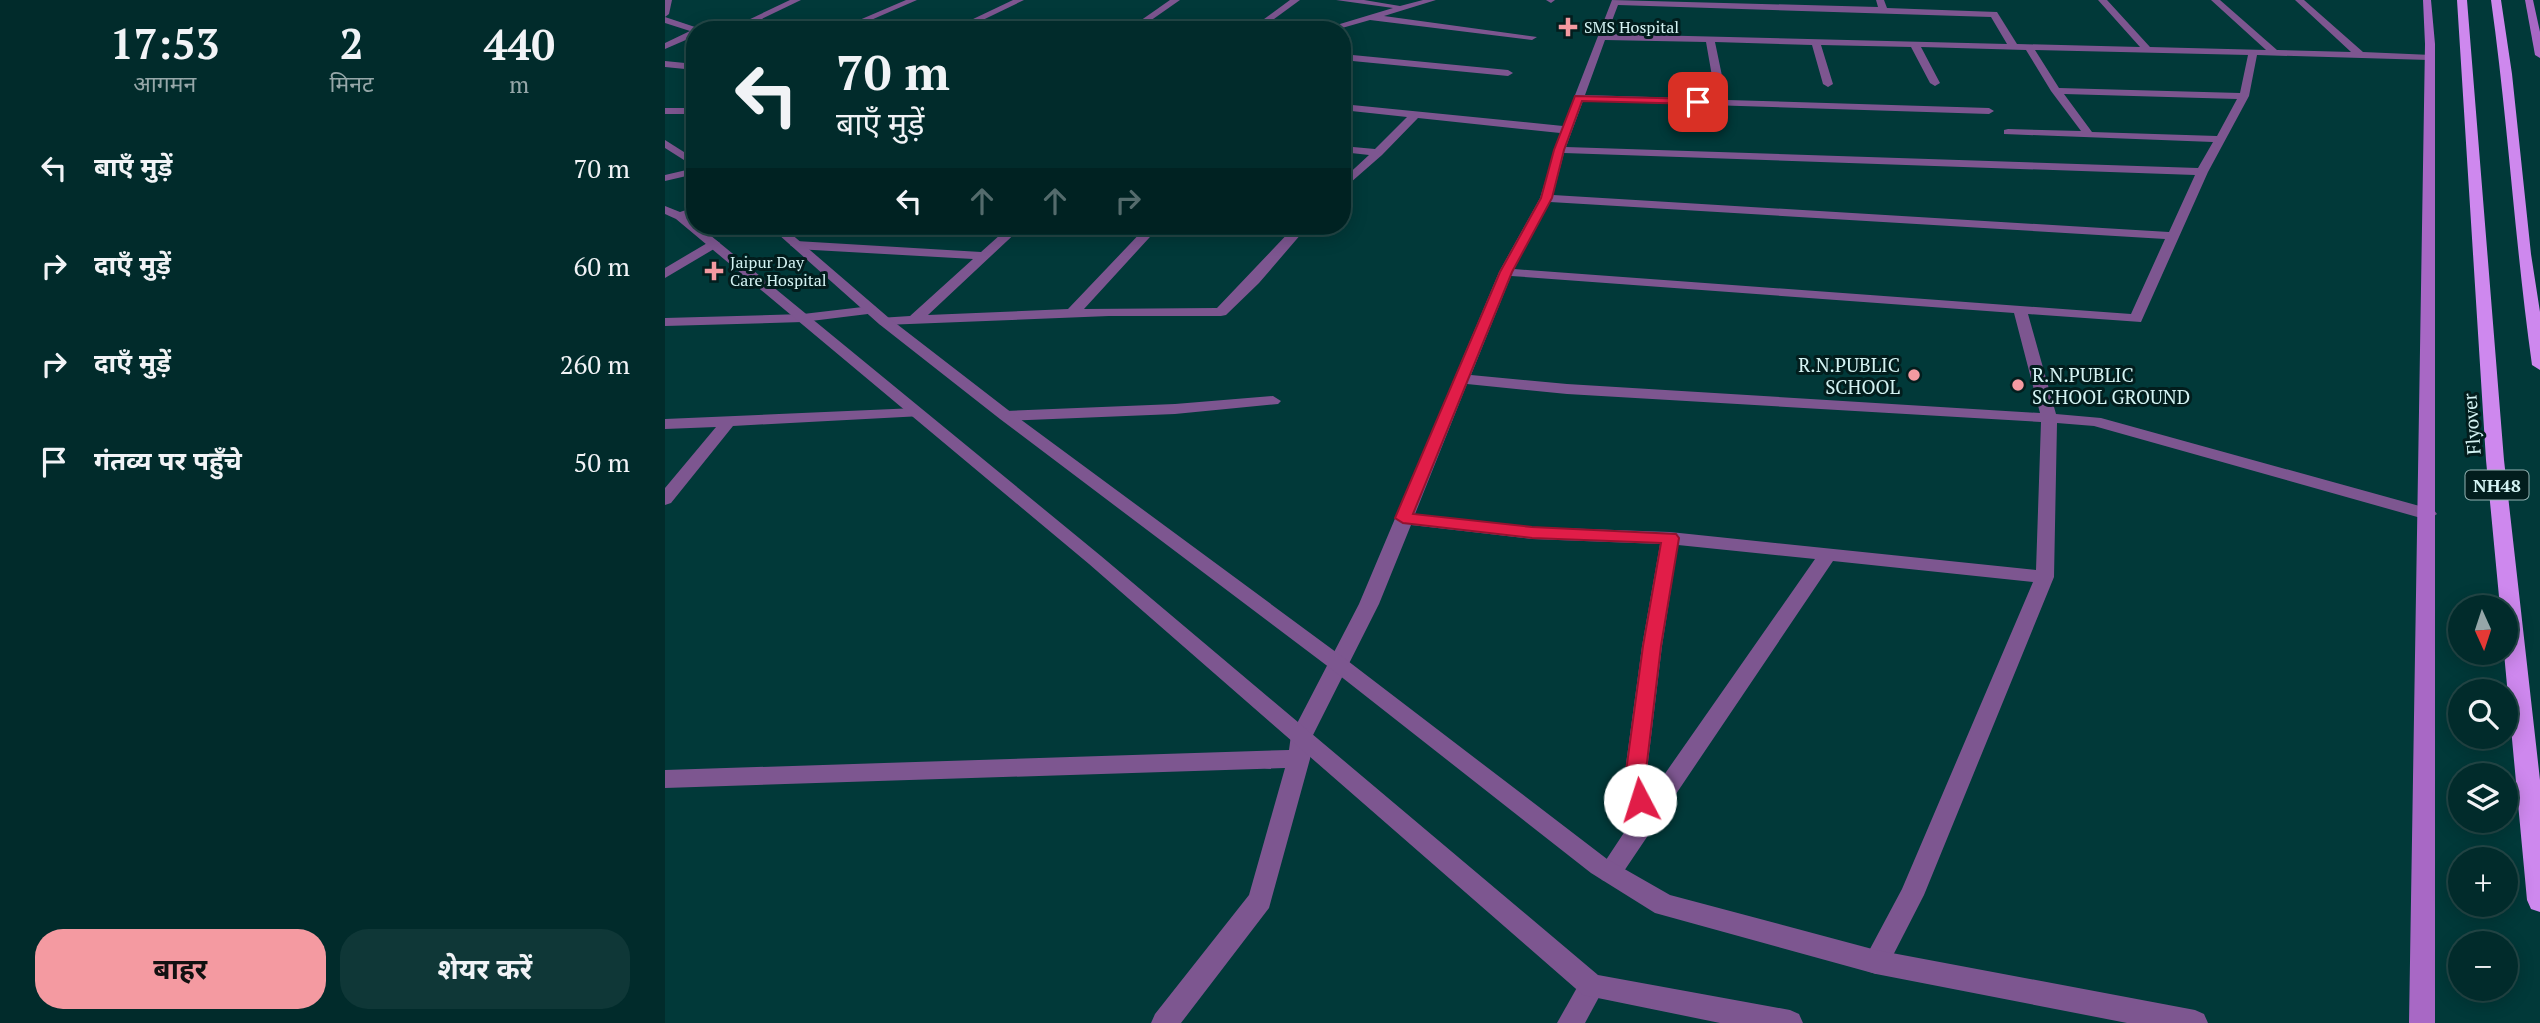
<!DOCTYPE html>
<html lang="hi">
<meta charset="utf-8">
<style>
:root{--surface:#012b2b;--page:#0f3737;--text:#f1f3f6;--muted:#96a7a9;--line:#234747;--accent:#f49aa1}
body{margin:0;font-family:"PT Serif","Noto Sans Devanagari",serif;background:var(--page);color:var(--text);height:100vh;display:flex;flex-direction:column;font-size:26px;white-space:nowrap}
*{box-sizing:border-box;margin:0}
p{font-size:23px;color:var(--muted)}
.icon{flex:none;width:38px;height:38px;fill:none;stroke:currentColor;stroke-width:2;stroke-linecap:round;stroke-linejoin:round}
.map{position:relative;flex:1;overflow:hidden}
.panel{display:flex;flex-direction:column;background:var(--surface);width:665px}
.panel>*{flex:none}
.guide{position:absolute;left:21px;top:21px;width:665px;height:214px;border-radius:28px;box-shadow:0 4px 18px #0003,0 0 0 2px var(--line);background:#012b2b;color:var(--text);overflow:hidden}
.needle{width:46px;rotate:177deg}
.tools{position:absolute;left:1783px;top:595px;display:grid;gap:14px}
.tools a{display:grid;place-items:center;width:70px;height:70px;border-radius:50%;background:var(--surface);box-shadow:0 4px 18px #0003,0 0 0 2px var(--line);font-size:35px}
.pin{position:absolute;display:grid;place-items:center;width:60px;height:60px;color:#fff;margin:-30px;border-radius:14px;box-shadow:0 4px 10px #0006}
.me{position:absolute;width:77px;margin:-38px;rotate:355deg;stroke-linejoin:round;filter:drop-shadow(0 0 5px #0008)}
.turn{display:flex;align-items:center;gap:24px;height:147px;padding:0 35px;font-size:32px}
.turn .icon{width:91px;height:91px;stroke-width:2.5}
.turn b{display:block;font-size:49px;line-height:60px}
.lanes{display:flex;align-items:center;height:66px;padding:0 35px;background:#0003;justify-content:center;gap:35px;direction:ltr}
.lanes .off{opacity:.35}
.eta{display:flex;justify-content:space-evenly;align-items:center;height:119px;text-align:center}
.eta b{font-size:42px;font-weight:700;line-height:49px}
.button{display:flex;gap:14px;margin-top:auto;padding:14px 35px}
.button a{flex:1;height:80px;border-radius:28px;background:var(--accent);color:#111;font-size:28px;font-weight:700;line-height:80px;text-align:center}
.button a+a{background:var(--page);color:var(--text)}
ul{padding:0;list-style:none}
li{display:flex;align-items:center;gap:21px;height:98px;padding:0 35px}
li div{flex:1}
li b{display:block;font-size:26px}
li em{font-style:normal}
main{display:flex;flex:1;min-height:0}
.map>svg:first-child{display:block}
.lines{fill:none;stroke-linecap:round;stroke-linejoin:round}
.minor{fill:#7d5690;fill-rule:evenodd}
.tertiary{fill:#7d5690;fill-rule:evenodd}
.secondary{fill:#a868c5;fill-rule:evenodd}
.trunk{fill:#ce88ee;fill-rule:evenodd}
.route{fill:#e11d48;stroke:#92132f;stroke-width:2}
.poi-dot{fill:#f49aa1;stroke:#021d1d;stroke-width:2.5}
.labels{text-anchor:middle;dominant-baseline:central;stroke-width:6;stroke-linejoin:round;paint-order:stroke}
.far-poi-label{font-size:16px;fill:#d4f3f3;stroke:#021d1d;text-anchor:start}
.shield{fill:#021d1d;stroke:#95b3b3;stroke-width:2}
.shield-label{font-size:18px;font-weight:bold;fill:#d4f3f3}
.poi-label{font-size:19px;fill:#d4f3f3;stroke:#021d1d;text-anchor:end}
.street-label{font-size:19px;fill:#d4f3f3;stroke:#021d1d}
</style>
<main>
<section class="panel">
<div class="eta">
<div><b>17:53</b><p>आगमन</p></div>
<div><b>2</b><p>मिनट</p></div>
<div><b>440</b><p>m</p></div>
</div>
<ul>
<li><svg class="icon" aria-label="left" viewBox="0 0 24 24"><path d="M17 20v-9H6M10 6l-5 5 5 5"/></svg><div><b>बाएँ मुड़ें</b></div><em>70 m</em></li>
<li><svg class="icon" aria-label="right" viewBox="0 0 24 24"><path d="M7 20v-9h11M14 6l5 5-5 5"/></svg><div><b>दाएँ मुड़ें</b></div><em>60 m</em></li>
<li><svg class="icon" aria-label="right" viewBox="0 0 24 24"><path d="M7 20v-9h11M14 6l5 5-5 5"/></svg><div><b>दाएँ मुड़ें</b></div><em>260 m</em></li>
<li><svg class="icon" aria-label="arrive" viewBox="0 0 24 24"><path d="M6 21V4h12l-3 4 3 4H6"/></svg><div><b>गंतव्य पर पहुँचे</b></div><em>50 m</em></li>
</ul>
<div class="button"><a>बाहर</a><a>शेयर करें</a></div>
</section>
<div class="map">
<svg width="1875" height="1023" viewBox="0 0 1875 1023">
<rect width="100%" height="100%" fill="#013939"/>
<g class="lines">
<g class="minor">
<path d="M 0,0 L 7,0 L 4,14 L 0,17 Z"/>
<path d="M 125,0 L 136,0 L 74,30 L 62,30 Z"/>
<path d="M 241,0 L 252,0 L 183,30 L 171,30 Z"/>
<path d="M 348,0 L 359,0 L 297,30 L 285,30 Z"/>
<path d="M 505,0 L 515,0 L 472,30 L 462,30 Z"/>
<path d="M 625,0 L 635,0 L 594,30 L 584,30 Z"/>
<path d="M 671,0 L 699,0 L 735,6 L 758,0 L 771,0 L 719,16 L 872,37 L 867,40 L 705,20 L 670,30 L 655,30 L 728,8 Z"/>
<path d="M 881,0 L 890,0 L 886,3 Z"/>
<path d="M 947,0 L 1213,7 L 1211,0 L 1219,0 L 1222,8 L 1332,12 L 1352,44 L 1475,47 L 1433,0 L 1442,0 L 1485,47 L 1601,50 L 1546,0 L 1555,0 L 1612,50 L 1686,52 L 1630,0 L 1639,0 L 1698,52 L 1767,55 L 1769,57 L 1764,60 L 1592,55 L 1584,96 L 1543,172 L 1476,322 L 1363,314 L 1391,414 L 1436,418 L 1769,510 L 1772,514 L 1763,520 L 1429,426 L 1392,423 L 1389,577 L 1259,895 L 1220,971 L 1211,974 L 1202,971 L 1198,962 L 1237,889 L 1368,582 L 1168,561 L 953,880 L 945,883 L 937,880 L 933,872 L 968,819 L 959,779 L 977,646 L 995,544 L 867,539 L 746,525 L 714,604 L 648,735 L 645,759 L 604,908 L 516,1023 L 486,1023 L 490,1014 L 584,895 L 620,768 L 0,788 L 0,770 L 624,750 L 626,735 L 694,604 L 834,272 L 875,198 L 895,133 L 753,118 L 717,155 L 677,190 L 677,180 L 704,155 L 677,152 L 677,146 L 710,149 L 742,117 L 677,110 L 677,104 L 898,126 ZM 953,5 L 1326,17 L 1342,44 L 942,34 ZM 940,40 L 1041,42 L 1051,99 L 920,95 ZM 1050,42 L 1147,45 L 1158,84 L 1163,87 L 1168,84 L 1156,45 L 1246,47 L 1265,83 L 1270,86 L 1275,83 L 1256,47 L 1361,50 L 1386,91 L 1416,131 L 1343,129 L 1339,130 L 1339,134 L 1548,142 L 1533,168 L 901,147 L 918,101 L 1324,114 L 1329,111 L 1324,108 L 1062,100 ZM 1370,50 L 1583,55 L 1575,93 L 1394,88 ZM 1399,94 L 1572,99 L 1552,136 L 1427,132 ZM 899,153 L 1530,175 L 1504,232 L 888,195 ZM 885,202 L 1500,239 L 1466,314 L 849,269 ZM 846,276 L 1349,313 L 1375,413 L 902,384 L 806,375 ZM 802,384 L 902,394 L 1376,422 L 1371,570 L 1005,532 L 867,527 L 750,514 ZM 1013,545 L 1150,559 L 985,795 L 981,779 L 997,646 Z"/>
<path d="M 0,17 L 33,28 L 34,30 L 30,30 L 30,36 L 0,49 L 0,43 L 25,31 L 0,23 Z"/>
<path d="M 677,54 L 843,70 L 848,73 L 843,76 L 677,60 Z"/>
<path d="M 0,61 L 30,64 L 30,70 L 0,67 Z"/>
<rect x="0" y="108" width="30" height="6"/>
<path d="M 345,226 L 358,226 L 263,315 L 403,309 L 482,226 L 495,226 L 419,309 L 552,308 L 630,226 L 643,226 L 594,283 L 561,315 L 556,316 L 444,316 L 219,325 L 214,324 L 214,318 L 245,316 L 308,259 L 131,249 L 125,245 L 131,241 L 316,252 Z"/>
<path d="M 49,239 L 55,243 L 54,246 L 0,278 L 0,268 Z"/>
<path d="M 206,306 L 211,307 L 211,313 L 138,322 L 0,326 L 0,318 L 138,314 Z"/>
<path d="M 608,396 L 616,401 L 613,404 L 510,414 L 341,421 L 333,416 L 341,411 L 510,404 Z"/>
<path d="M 251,408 L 259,413 L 257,416 L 68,426 L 6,503 L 0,505 L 0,488 L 51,427 L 0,429 L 0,419 Z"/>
<path d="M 927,973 L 936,977 L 940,986 L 920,1023 L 892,1023 L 918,977 Z"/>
</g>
<g class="tertiary">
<path d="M 0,140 L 30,159 L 30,167 L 0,148 Z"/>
<path d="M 30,168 L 30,174 L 0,181 L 0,175 Z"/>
<path d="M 0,206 L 15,212 L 30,207 L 30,215 L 24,217 L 30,222 L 30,226 L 34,226 L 436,556 L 933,975 L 1125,1010 L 1134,1014 L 1138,1023 L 1055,1023 L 918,995 L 424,564 L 11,219 L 0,214 Z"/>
<path d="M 104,226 L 117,226 L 224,318 L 347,413 L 679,658 L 942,859 L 1005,895 L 1211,950 L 1530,1010 L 1539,1014 L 1543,1023 L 1462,1023 L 1211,974 L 990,913 L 926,873 L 665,668 L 335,419 L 214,324 Z"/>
</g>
<g class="secondary">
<path d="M 1758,0 L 1766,0 L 1770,44 L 1770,1023 L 1744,1023 L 1760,44 Z"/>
<path d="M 1860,0 L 1868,0 L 1875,32 L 1875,58 L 1870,55 Z"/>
</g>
<g class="trunk">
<path d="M 1792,0 L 1802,0 L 1839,460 L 1875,780 L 1875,912 L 1866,909 L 1862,900 L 1839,653 L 1841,653 L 1841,607 L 1835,607 L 1821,460 Z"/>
<path d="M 1826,0 L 1836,0 L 1847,74 L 1866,254 L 1875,312 L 1875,370 L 1867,365 C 1850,244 1843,121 1826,0 Z"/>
</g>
</g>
<path class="route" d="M 910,96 L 1033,99 L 1038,102 L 1033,104 L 917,101 L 899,150 L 887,198 L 847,272 L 748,514 L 867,527 L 1011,534 L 1014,538 L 996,646 L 980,779 L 985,800 L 982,806 L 975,809 L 968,806 L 960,779 L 978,646 L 996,543 L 867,538 L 738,523 L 730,518 L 835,272 L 876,198 L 889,150 Z"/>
<g class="poi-dot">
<path d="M899.5 16.5h7v7h7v7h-7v7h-7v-7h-7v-7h7z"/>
<path d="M45.5 260.5h7v7h7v7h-7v7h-7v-7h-7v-7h7z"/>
<circle cx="1249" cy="375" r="7"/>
<circle cx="1353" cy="385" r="7"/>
</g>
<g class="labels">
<g class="far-poi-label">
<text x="919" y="27">SMS Hospital</text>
<text x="65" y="262">Jaipur Day<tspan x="65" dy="18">Care Hospital</tspan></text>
</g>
<rect class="shield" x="1800.5" y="470.5" width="63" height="29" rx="5"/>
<g class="shield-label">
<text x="1832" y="485">NH48</text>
</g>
<g class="poi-label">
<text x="1235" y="364">R.N.PUBLIC<tspan x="1235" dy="22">SCHOOL</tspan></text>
<text x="1367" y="374" text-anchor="start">R.N.PUBLIC<tspan x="1367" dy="22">SCHOOL GROUND</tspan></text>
</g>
<g class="street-label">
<text transform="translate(1806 424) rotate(-94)">Flyover</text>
</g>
</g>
</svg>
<div class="tools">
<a><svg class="needle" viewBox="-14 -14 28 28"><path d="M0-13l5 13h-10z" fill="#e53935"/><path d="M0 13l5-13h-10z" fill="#96a7a9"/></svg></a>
<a><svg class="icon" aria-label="search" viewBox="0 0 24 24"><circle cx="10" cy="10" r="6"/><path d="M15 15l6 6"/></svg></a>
<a><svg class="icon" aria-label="layers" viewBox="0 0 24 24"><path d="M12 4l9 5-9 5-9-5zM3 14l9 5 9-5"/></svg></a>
<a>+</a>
<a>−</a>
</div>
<div class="pin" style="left:1033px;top:102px;background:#d93025"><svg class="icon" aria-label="arrive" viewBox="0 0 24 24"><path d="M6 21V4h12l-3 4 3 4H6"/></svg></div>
<svg class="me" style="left:975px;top:800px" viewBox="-20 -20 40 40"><circle r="19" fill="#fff"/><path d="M0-13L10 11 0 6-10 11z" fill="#e11d48"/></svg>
<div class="guide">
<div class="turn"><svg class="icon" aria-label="left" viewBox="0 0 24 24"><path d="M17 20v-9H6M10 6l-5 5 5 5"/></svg><div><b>70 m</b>बाएँ मुड़ें</div></div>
<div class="lanes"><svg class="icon" aria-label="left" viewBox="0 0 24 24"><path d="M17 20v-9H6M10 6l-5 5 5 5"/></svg><svg class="icon off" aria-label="ahead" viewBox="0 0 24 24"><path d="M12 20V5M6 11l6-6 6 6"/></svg><svg class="icon off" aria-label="ahead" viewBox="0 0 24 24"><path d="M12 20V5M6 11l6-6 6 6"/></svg><svg class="icon off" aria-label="right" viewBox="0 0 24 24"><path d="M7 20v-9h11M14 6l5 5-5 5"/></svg></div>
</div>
</div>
</main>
